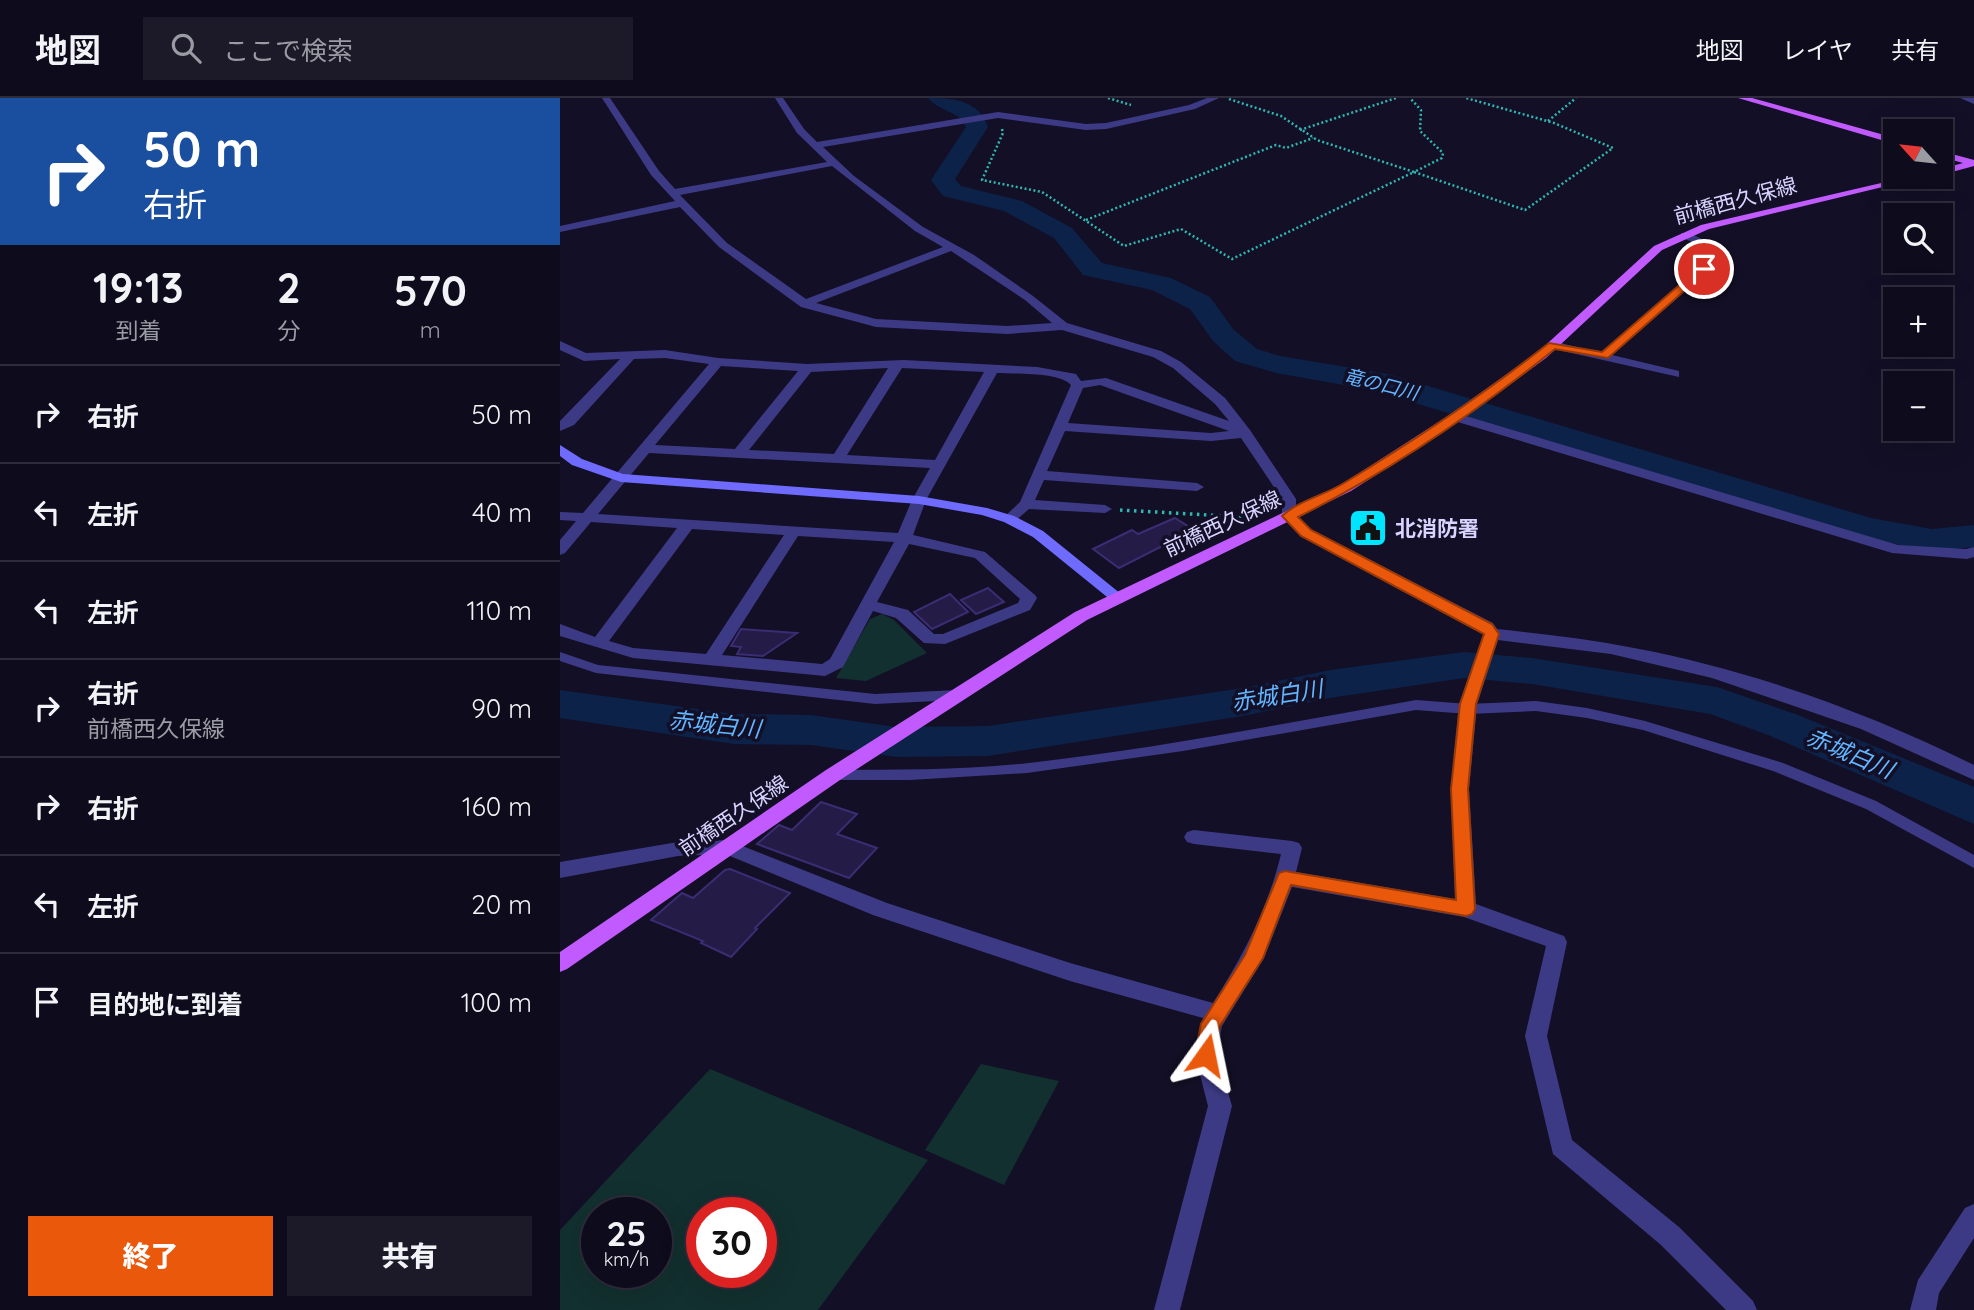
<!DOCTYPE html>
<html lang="ja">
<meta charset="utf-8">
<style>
:root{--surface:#0e0b1c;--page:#1c1929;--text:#f1f3f6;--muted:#9b9ba3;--line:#2e2b3b;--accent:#ea580c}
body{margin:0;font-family:Quicksand,"Noto Sans JP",sans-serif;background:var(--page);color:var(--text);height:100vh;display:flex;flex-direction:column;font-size:26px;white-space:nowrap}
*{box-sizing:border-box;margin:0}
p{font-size:23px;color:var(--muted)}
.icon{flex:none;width:38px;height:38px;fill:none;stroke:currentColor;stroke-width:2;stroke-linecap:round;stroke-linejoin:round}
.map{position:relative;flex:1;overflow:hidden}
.sheet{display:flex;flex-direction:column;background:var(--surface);width:560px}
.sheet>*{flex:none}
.banner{background:#1a4fa0;color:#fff;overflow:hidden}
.needle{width:46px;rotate:297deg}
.buttons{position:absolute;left:1323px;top:21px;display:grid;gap:14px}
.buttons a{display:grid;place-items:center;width:70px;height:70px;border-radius:0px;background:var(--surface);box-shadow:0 7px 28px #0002,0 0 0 2px var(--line);font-size:35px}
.speed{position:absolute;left:21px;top:1099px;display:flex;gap:14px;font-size:35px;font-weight:700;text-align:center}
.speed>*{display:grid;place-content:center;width:91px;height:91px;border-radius:50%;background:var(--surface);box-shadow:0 7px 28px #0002,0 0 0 2px var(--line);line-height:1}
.speed small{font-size:18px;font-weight:400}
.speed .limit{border:10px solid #d22;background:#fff;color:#111}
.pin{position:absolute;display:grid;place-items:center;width:60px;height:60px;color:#fff;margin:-30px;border:4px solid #fff;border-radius:50%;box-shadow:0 2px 7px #0007}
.me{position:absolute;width:77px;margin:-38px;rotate:12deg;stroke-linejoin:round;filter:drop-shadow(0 0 5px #0008)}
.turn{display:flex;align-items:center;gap:24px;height:147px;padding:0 28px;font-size:32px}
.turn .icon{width:91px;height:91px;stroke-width:2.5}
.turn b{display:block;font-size:49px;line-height:60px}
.eta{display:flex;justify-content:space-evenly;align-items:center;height:119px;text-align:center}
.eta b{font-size:42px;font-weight:800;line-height:49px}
.button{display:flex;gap:14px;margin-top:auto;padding:14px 28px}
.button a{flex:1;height:80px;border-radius:0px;background:var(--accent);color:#fff;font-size:28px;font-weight:800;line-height:80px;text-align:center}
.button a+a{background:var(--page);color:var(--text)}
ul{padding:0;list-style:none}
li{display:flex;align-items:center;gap:21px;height:98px;padding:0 28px;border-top:2px solid var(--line)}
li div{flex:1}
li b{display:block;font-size:26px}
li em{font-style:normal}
header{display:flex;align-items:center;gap:42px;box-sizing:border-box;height:98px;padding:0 35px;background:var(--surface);border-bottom:2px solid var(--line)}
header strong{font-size:33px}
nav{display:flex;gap:38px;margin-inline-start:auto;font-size:24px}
.search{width:490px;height:63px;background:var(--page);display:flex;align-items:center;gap:18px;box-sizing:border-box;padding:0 24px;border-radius:0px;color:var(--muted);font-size:26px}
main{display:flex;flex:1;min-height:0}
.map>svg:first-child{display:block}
.green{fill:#12302f;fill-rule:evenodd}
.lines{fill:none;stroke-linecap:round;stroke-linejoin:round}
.river{fill:#0c2248;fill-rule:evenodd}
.building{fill:#241b47;stroke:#3b2d73;stroke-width:2}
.path-far1{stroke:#2fb8b0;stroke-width:2.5;stroke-dasharray:2 2.5;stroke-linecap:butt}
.path{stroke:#2fb8b0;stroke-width:3.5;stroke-dasharray:2.5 4.5;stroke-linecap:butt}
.lane{fill:#3d3a85;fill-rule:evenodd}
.street{fill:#3d3a85;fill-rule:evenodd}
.secondary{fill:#6f6bff;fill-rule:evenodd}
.primary{fill:#c25bff;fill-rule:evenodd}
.route{fill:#ea580c;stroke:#983908;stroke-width:2}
.labels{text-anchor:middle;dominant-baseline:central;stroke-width:7;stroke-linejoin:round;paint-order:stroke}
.far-water-label{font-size:19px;font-style:italic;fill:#62b6ff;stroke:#130f26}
.street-label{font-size:21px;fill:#d9d4ff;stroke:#130f26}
.poi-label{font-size:21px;font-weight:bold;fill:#d9d4ff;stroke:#130f26;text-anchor:start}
.water-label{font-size:23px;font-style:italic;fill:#62b6ff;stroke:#130f26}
</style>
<header>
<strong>地図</strong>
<div class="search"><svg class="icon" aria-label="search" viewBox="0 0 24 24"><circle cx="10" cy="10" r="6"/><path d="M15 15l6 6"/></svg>ここで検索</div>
<nav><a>地図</a><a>レイヤ</a><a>共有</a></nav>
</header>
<main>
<section class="sheet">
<div class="banner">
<div class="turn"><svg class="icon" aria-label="right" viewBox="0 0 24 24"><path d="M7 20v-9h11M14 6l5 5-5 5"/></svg><div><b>50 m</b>右折</div></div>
</div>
<div class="eta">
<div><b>19:13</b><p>到着</p></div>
<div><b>2</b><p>分</p></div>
<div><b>570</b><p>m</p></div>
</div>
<ul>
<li><svg class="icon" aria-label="right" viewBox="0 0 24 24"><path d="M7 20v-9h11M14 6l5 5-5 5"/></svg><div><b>右折</b></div><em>50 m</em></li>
<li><svg class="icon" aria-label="left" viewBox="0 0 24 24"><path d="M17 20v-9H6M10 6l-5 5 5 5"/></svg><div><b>左折</b></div><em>40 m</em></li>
<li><svg class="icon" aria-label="left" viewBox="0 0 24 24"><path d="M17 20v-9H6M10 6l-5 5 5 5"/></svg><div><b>左折</b></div><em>110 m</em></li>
<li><svg class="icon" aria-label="right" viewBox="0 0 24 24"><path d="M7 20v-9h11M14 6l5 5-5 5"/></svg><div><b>右折</b><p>前橋西久保線</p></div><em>90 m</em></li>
<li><svg class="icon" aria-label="right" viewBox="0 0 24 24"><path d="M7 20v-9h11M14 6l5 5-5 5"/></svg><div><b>右折</b></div><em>160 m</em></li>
<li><svg class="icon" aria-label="left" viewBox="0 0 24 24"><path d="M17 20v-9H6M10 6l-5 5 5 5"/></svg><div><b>左折</b></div><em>20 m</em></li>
<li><svg class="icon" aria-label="arrive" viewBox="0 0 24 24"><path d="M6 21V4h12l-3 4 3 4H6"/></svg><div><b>目的地に到着</b></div><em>100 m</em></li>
</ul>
<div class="button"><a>終了</a><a>共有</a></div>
</section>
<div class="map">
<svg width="1414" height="1212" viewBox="0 0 1414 1212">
<rect width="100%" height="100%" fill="#130f26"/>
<g class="green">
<path d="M 322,516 L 334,522 L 367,555 L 306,583 L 276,580 L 310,521 Z"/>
<path d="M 421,966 L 499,983 L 444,1087 L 365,1052 Z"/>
<path d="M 150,971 L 368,1062 L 258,1212 L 0,1212 L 0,1132 ZM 37,1115 L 96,1115 L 96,1174 L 37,1174 ZM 142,1115 L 201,1115 L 201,1174 L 142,1174 Z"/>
</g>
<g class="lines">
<g class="river">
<path d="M 368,0 C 393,0 419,2 428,29 L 395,81 L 401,88 L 462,103 L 512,130 L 542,165 L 611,180 L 650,199 L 673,231 L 697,251 L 720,258 L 828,276 L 1311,420 L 1372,431 L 1414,427 L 1414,449 L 1372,453 L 1293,438 L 812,292 L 716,275 L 675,263 L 653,243 L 630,211 L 592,192 L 523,177 L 494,140 L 444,113 L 383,98 L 371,82 L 406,29 C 400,13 378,13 368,0 Z"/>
<path d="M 904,554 L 972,560 L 1157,589 L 1238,617 L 1414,689 L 1414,726 L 1208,637 L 1150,616 L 972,586 L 904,580 L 770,600 L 683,618 L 428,658 L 336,659 L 251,647 L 174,646 L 0,620 L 0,592 L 174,616 L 251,617 L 336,629 L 428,628 L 683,590 L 770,572 Z"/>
</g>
</g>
<g class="building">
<path d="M 615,420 L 634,432 L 559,470 L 533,451 L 572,432 L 578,436 Z"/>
<path d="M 428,490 L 444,504 L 416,516 L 401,502 Z"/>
<path d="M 390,496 L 408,514 L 372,531 L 354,514 Z"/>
<path d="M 181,531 L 237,535 L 203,558 L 177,556 L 181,549 L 171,548 Z"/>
<path d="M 261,704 L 297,716 L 277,736 L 317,750 L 289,780 L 197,746 L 219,727 L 232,732 Z"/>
<path d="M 170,771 L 230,795 L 195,830 L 197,831 L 171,859 L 141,845 L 143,843 L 91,822 L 122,795 L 133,800 L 165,772 Z"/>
</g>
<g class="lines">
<g class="path-far1">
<path d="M 548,0 L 571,7"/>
<path d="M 669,1 L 721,18 L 757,42 L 854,74 L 882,60 L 883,55 L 860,33 L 861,12 L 850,0"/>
<path d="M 988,23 L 1016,0"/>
<path d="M 442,31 L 443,35 L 422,82 L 482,94 L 564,148 L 621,131 L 672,161 L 854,74 L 965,112 L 1053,50 L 994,25 L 906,0"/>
<path d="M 740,32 L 836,0"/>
<path d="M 526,122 L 716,47 L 726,50 L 753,40"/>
</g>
<path class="path" d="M 560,412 L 684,419"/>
<g class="lane">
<path d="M 0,554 L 38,567 L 315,596 L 397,592 L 404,597 L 397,602 L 315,606 L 36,575 L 0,563 Z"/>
<path d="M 856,602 L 908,606 L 976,603 L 1027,610 L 1085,623 L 1223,665 L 1316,703 L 1414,757 L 1414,770 L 1306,711 L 1213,673 L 1083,632 L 1027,620 L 976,613 L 908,616 L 856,612 L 623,653 L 467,675 L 350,682 L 273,682 L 268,681 L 266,677 L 268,673 L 273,672 C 338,672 404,672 469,665 C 599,650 727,625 856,602 Z"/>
</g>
<g class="street">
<path d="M 42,0 L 50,0 L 99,73 L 115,91 L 267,64 L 237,35 L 215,0 L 223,0 L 244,31 L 257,44 L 438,14 L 526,26 L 546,25 L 629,7 L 647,0 L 659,0 L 635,11 L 546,31 L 526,32 L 438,20 L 263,49 L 294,78 L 363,129 L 414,157 L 473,198 L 507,225 L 601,253 L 621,264 L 665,300 L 690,332 L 736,401 L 736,417 L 751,432 L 933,525 L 937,531 C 983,536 1029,541 1074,550 C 1191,572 1307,614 1414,667 L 1414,682 L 1301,631 L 1152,580 L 1051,556 L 938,542 L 917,606 L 909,691 L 916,806 L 1004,838 L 1007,844 L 987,938 L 1012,1042 L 1119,1129 L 1193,1203 L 1197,1212 L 1166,1212 L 1101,1147 L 993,1056 L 965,938 L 986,848 L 904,819 L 732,789 L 704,860 L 662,928 L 657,957 L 672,1008 L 620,1212 L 594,1212 L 648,1008 L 635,957 L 643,920 L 510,883 L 313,817 L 165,756 L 118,758 L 0,780 L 0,764 L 118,744 L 167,742 L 327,805 L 510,865 L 653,905 C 683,858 708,810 721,756 L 634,746 L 627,744 L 624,739 L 627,734 L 634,732 L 732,743 L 739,745 L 742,750 L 736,774 L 895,801 L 891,691 L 899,606 L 924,536 L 741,438 L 722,418 L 722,401 L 681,340 L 651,343 L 505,333 L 487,373 L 637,385 L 644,389 L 637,393 L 484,382 L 475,402 L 545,407 L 552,411 L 545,415 L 469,411 L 454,424 L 444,424 L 442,421 L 460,404 L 511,287 C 500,274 455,276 437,275 L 366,402 L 353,437 L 425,454 L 475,497 L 477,500 L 470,512 L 385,546 L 364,545 L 336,520 L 313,513 L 283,569 L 265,578 L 73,560 L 0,538 L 0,526 L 35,539 L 117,430 L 31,424 L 5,455 L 0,457 L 0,442 L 16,423 L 0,422 L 0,414 L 23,415 L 149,266 L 105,260 L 74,261 L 14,327 L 0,333 L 0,323 L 60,261 L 24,263 L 0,252 L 0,243 L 26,255 L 105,252 L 158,260 L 247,266 L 344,262 L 477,269 L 516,276 L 521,283 L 546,280 L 669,323 L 655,306 L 613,270 L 593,259 L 502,232 L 447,236 L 316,229 L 241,209 L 159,149 L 120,109 L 0,134 L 0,128 L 115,103 L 91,77 ZM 272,68 L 355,133 L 383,149 L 246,201 L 167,145 L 120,97 ZM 391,153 L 465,202 L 492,225 L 447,228 L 316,221 L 256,205 ZM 161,268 L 238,273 L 175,351 L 95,347 ZM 328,270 L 274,356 L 189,352 L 251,274 ZM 342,270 L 424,274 L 375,362 L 287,357 ZM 540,287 L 669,333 L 651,335 L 508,325 L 523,290 ZM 89,355 L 370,370 L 352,402 L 338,435 L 38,416 ZM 132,431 L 224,437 L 146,556 L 73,550 L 49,543 ZM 238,438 L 334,444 L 270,561 L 262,566 L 162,557 ZM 349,446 L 415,460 L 460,501 L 458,505 L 383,536 L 374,536 L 348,512 L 317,504 Z"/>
<path d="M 1400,0 L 1414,0 L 1414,6 Z"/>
<path d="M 1121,135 L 1129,135 L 1170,154 L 1052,257 L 1119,273 L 1119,279 L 989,250 L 987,247 L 993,243 L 1040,255 L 1156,155 L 1121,139 Z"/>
<path d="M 896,315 L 1338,447 L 1406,451 L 1414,449 L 1414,459 L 1407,461 L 1332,455 L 891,322 L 889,319 Z"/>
<path d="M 1414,1106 L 1414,1140 L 1379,1195 L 1376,1212 L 1350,1212 L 1358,1182 L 1405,1110 Z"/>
</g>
<path class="secondary" d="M 0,347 L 22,361 L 63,376 L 359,398 L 427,410 L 454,418 L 483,433 L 566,500 L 558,505 L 552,503 L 473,439 L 444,424 L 422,417 L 359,406 L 61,384 L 12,367 L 0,358 Z"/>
<g class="primary">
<path d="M 1178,0 L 1192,0 L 1335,40 L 1335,46 Z"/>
<path d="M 1381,53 L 1414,62 L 1414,68 L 1381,77 L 1381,71 L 1403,65 L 1381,59 Z"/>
<path d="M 1347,79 L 1364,79 L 1149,131 L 1102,152 L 986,260 L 901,322 L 791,393 L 527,522 L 280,682 L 7,871 L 0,874 L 0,854 L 266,672 L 515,514 L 781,387 L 891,316 L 978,254 L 1094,148 L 1141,127 Z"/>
</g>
</g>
<path class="route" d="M 1140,169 L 1149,171 L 1048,260 L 995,251 C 915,315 829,374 738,419 L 751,432 L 932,526 L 939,536 L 916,606 L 908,691 L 915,811 L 912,816 L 906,818 L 731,787 L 703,860 L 660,928 L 653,963 L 646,966 L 638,963 L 635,957 L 641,926 L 685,857 L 719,775 L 725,773 L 896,802 L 891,691 L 900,606 L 924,536 L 741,438 L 722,418 C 738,403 765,397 784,385 C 855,342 924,296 989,245 L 1042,254 Z"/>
<defs>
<g id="civic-square" transform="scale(2.0125)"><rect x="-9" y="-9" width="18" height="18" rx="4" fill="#00e5ff" stroke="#130f26"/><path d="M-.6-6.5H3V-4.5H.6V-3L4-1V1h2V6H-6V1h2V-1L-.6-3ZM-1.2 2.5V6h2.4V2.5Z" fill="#111"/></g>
</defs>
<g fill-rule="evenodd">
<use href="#civic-square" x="808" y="430"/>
</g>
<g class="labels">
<g class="far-water-label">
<text transform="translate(821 286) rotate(14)">竜の口川</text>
</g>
<g class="street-label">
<text transform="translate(1175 102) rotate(-15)">前橋西久保線</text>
<text transform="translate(662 425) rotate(-25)">前橋西久保線</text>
<text transform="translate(173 717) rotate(-34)">前橋西久保線</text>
</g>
<g class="poi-label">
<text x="835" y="430">北消防署</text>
</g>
<g class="water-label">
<text transform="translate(717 597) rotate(-9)">赤城白川</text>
<text transform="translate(155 626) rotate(6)">赤城白川</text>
<text transform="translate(1290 655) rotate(23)">赤城白川</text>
</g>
</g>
</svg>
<div class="buttons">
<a><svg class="needle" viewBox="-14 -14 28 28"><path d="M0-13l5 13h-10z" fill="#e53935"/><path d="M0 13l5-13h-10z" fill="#9b9ba3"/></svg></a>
<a><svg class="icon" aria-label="search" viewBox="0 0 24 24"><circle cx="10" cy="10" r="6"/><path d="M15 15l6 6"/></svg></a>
<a>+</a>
<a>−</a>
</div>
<div class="speed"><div>25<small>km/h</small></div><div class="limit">30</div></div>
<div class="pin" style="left:1144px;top:171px;background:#d93025"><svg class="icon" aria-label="arrive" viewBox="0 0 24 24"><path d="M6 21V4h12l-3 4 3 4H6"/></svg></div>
<svg class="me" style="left:646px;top:957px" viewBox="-20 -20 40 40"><path d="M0-17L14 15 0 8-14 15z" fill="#ea580c" stroke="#fff" stroke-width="4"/></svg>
</div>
</main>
